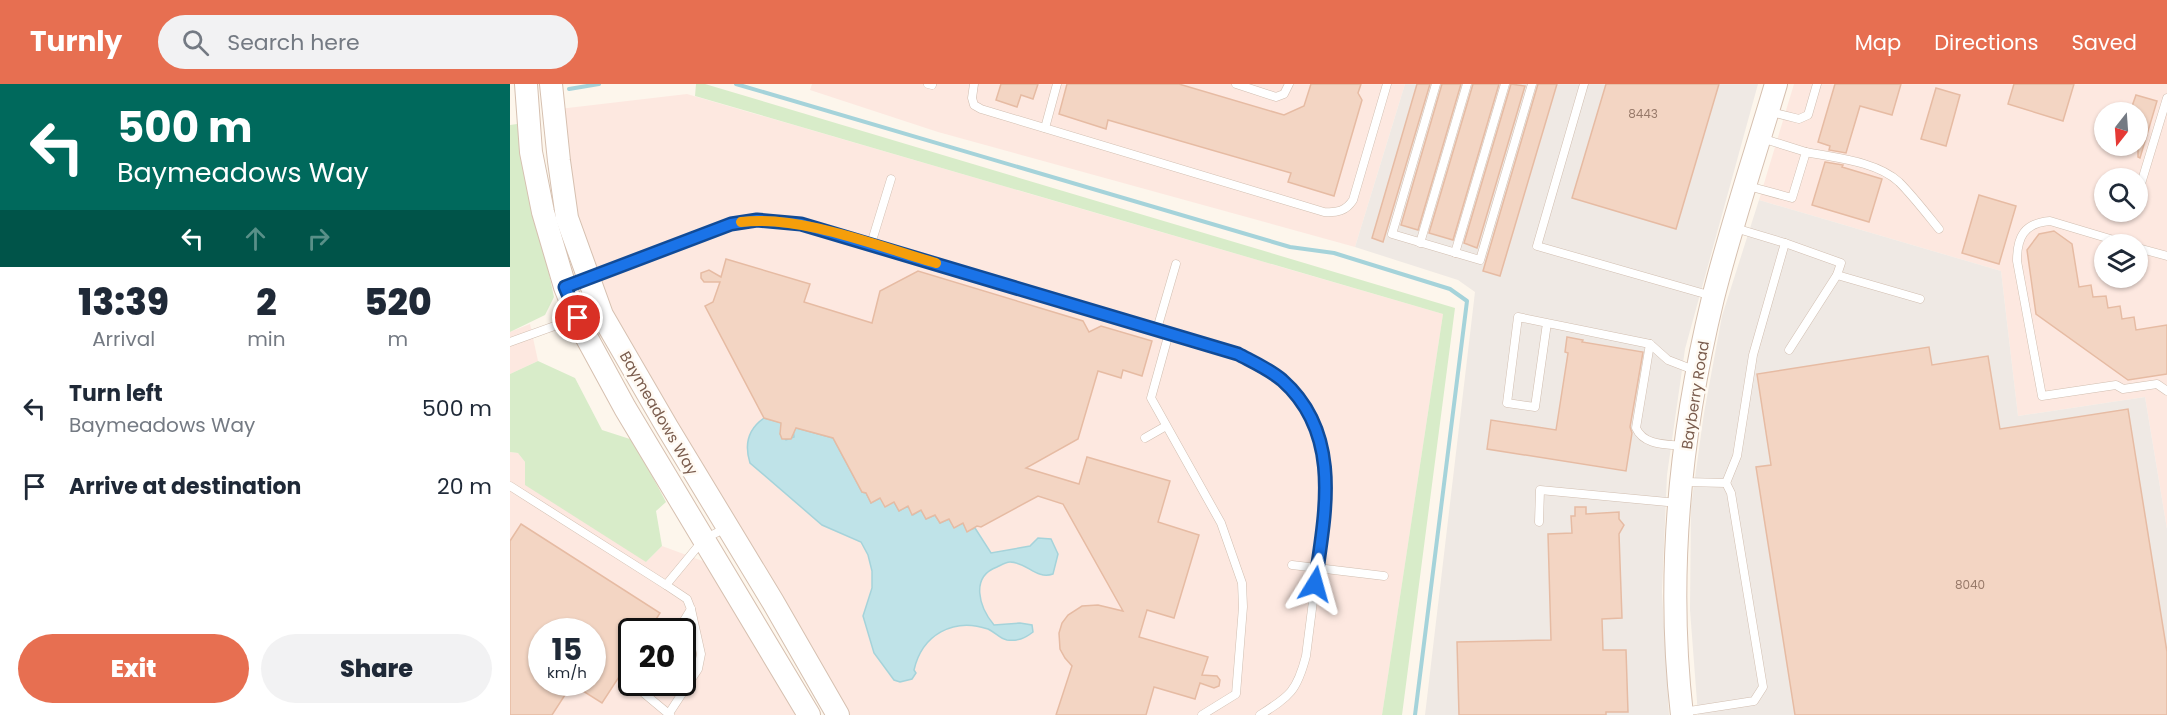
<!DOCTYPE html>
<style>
:root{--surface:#fff;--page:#f2f2f3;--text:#1f2937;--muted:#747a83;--accent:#e76f51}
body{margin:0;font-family:Poppins,sans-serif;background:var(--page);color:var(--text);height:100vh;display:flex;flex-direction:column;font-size:22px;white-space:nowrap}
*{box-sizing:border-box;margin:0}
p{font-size:20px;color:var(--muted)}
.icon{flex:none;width:33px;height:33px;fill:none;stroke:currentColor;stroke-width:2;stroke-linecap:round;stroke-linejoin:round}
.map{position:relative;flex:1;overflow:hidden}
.sheet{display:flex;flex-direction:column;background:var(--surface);width:510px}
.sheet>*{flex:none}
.guide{background:#00695c;color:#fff;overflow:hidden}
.needle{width:39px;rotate:197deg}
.tools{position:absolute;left:1584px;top:18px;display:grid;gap:12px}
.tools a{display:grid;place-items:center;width:54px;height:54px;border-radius:50%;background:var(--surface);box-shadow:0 2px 4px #0004;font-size:30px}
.speed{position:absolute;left:18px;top:534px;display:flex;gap:12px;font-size:30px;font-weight:700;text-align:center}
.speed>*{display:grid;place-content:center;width:78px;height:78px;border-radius:50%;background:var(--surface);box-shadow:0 2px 4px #0004;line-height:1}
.speed small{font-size:15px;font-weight:400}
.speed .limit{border:3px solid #111;border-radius:9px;background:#fff;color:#111}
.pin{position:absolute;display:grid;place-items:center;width:51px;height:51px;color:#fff;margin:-26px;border:3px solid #fff;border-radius:50%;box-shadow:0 2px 6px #0007}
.me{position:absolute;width:66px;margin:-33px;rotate:8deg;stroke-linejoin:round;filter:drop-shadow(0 0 4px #0008)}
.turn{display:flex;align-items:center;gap:21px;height:126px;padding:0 18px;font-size:27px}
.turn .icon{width:78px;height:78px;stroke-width:2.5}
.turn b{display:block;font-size:42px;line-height:51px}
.lanes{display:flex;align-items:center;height:57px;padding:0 18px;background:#0003;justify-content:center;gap:30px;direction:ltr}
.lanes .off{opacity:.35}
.eta{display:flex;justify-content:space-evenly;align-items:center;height:102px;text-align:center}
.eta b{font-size:36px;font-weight:800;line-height:42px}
.primary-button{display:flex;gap:12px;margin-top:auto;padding:12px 18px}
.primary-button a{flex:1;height:69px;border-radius:36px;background:var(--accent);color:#fff;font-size:24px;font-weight:800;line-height:69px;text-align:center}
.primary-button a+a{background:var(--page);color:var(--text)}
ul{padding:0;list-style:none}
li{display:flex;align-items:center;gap:18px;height:78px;padding:0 18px}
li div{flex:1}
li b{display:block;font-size:22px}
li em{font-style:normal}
header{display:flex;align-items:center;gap:36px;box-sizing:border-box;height:84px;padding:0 30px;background:var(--accent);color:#fff}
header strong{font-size:28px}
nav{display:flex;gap:33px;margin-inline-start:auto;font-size:21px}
.search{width:420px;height:54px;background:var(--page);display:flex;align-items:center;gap:15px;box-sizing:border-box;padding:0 21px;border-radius:33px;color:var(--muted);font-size:22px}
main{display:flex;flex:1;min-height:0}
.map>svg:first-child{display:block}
.commercial{fill:#fde8e0;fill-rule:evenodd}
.industrial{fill:#efe9e4}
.green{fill:#d8ecc9}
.water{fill:#bfe3e8;stroke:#a5d3da;stroke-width:1.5}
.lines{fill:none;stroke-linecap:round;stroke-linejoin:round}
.stream{stroke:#a5d3da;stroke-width:4}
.building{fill:#f3d5c3;stroke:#e6bba3;stroke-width:1.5;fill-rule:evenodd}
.lane-casing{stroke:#d1beb0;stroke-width:9}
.secondary-casing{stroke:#d6c0b0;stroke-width:24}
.lane{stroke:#fff;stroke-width:8}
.secondary{stroke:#fff;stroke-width:22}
.route-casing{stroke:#114b97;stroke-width:15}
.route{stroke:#1a73e8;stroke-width:10}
.slow{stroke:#f59e0b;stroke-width:10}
.labels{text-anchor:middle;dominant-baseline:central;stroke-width:5;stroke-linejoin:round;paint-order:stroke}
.number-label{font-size:12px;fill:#987a6a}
.street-label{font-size:15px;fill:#7a5c4d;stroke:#fffaf3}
</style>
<header>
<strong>Turnly</strong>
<div class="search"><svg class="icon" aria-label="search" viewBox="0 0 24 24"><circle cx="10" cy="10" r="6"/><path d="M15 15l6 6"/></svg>Search here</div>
<nav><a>Map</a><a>Directions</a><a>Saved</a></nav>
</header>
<main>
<section class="sheet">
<div class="guide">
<div class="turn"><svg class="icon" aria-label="left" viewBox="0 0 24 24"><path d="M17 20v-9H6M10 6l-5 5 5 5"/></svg><div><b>500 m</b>Baymeadows Way</div></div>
<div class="lanes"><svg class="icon" aria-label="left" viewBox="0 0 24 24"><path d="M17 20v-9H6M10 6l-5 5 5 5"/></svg><svg class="icon off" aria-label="ahead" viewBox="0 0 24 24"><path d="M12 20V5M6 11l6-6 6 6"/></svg><svg class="icon off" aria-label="right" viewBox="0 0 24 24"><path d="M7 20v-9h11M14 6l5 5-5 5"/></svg></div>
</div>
<div class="eta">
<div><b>13:39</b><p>Arrival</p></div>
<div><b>2</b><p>min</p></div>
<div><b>520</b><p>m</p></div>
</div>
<ul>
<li><svg class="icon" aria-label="left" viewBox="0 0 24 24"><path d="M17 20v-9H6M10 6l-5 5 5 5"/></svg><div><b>Turn left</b><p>Baymeadows Way</p></div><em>500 m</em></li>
<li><svg class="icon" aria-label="arrive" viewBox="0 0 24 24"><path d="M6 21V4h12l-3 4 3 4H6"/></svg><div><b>Arrive at destination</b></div><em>20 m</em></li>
</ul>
<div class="primary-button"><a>Exit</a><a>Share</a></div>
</section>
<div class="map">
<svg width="1657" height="631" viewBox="0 0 1657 631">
<rect width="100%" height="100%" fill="#fdf6ec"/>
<g class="commercial">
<path d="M 302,0 L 895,0 L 845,163 L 428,48 L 300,6 Z"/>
<path d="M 1284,0 L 1657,0 L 1657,445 L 1635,313 L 1508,332 L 1491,187 L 1249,116 ZM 1594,28 L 1628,28 L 1628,62 L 1594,62 ZM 1594,94 L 1628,94 L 1628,128 L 1594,128 ZM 1594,160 L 1628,160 L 1628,194 L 1594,194 Z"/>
<path d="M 177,10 L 933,230 L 872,631 L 337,631 L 93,212 L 63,121 L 49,25 Z"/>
<path d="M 20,240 L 28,277 L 0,290 L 0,248 Z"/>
<path d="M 0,368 L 8,369 L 15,378 L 136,478 L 152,462 L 198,479 L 291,631 L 0,631 ZM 32,548 L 82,548 L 82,598 L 32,598 ZM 122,548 L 172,548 L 172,598 L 122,598 Z"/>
</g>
<g class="industrial">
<path d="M 895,0 L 1248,0 L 1175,265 L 1157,391 L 1152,508 L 1159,631 L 915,631 L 965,208 L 948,196 L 845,163 Z"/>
<path d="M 1249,116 L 1491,187 L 1508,332 L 1635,313 L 1657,445 L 1657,631 L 1188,631 L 1180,526 L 1181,422 L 1194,329 L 1212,232 Z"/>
</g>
<g class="green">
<path d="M 186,0 L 195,0 L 945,224 L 892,631 L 872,631 L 933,230 L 185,12 Z"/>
<path d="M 7,40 L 44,213 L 35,231 L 0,248 L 0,41 Z"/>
<path d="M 28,277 L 65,294 L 92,346 L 123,356 L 156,418 L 146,427 L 152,462 L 136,478 L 15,401 L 15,378 L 8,369 L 0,368 L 0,290 Z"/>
</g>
<path class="water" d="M 254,334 L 276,340 L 270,350 L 276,356 L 284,353 L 283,343 L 323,354 L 352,408 L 356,409 L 361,419 L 370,414 L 384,418 L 389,427 L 398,422 L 403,431 L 411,426 L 416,435 L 425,431 L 430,439 L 439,435 L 444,443 L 453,439 L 457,447 L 465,444 L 481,469 L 520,462 L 528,454 L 541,455 L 548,470 L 543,490 C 526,496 517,478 500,478 C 496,478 491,481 487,483 C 460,493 469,523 484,541 L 510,539 L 522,541 L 523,548 C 514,555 508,557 497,556 C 490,555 485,548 478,545 C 443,533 412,551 404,586 L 406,589 L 402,595 L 390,598 L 384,596 L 364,569 L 353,532 L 362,504 L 362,487 L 358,471 L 351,458 L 312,441 L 240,379 C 234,360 238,345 254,334 Z"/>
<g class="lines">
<g class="stream">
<path d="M 226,0 L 780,163 L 824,169 L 940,205 L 957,217 L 905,631"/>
<path d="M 59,5 L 89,0"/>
</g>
</g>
<g class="building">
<path d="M 491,0 L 528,0 L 523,15 L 511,11 L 507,23 L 486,16 Z"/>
<path d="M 557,0 L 669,0 L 774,31 L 794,22 L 801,0 L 851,0 L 848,9 L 852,16 L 824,112 L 778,98 L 781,89 L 598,36 L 596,45 L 549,30 Z"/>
<path d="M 907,0 L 920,0 L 873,158 L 862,154 Z"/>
<path d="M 932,0 L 951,0 L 908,146 L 891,141 Z"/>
<path d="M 963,0 L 989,0 L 943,156 L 919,149 Z"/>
<path d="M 1001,0 L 1015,2 L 967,164 L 954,159 Z"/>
<path d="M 1028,0 L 1047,0 L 990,192 L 973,187 Z"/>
<path d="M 1096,0 L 1209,0 L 1166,145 L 1062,114 Z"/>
<path d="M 1325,0 L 1391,0 L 1382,31 L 1350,22 L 1336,69 L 1319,66 L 1320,62 L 1308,58 Z"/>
<path d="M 1504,0 L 1564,0 L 1553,37 L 1498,20 Z"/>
<path d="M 1426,4 L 1450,11 L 1436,62 L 1411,55 Z"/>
<path d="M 1626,11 L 1647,17 L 1630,74 L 1628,73 L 1628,28 L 1620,28 Z"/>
<path d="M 1315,78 L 1333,81 L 1332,83 L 1372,95 L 1359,138 L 1302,121 Z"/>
<path d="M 1469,111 L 1506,122 L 1489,180 L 1452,169 Z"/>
<path d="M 1544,147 L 1562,160 L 1569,203 L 1581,201 L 1583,213 L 1596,212 L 1598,224 L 1610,222 L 1612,235 L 1624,233 L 1626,246 L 1657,241 L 1657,290 L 1618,296 L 1526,230 L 1517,166 L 1529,150 Z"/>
<path d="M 216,175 L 300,200 L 294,218 L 362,239 L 370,207 L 408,187 L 573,237 L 579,248 L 591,242 L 642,257 L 632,292 L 613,286 L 611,294 L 588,287 L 568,355 L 516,384 L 569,400 L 577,373 L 660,397 L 648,438 L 689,451 L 664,534 L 637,526 L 629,553 L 698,573 L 692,591 L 707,592 L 710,596 L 709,602 L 704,604 L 690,599 L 685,615 L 644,603 L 636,631 L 546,631 L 562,582 L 555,574 L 550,565 L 549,549 L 552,539 L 558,531 L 572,522 L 588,521 L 613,527 L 553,420 L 528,412 L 471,443 L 467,442 L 457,448 L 453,439 L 444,444 L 439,435 L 430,439 L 425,431 L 416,435 L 411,426 L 402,431 L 398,422 L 389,427 L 384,418 L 375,423 L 370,414 L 361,419 L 356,409 L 352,408 L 323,354 L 286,344 L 281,355 L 272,355 L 270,350 L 271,339 L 254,334 L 195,222 L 203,218 L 210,198 L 194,198 L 191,194 L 191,189 L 199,186 L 211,193 Z"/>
<path d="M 1057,253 L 1073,256 L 1072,258 L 1133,268 L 1120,343 L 1122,349 L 1116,387 L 977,365 L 981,336 L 1046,346 L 1058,269 L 1055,268 Z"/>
<path d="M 1419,263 L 1422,281 L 1478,272 L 1490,345 L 1618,325 L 1657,568 L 1657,631 L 1285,631 L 1246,383 L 1261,381 L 1247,290 Z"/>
<path d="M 1065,423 L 1076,423 L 1076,430 L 1109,428 L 1109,435 L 1114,441 L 1109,450 L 1112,534 L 1092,535 L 1093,566 L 1116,566 L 1118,628 L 1096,628 L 1096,631 L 949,631 L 947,558 L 1041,556 L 1038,450 L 1062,449 L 1061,432 L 1065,432 Z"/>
<path d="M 11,440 L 150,529 L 138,548 L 122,548 L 122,573 L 92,619 L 62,600 L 42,631 L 0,631 L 0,457 ZM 32,548 L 82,548 L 82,598 L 32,598 Z"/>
</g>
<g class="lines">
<g class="lane-casing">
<g id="lane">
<path d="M 418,0 L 422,1"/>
<path d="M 464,0 L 462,14 L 464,21 L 471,25 L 814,128 C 827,129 836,127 843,116 L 877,0"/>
<path d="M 726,0 L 766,13 L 774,10 L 779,0"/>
<path d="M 926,0 L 882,150 L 970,176 L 1022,0"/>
<path d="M 1074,0 L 1027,162 L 1202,212"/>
<path d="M 1261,28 L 1289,35 L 1298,31 L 1307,0"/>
<path d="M 535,44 L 547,0"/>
<path d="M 1296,68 C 1325,74 1366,77 1389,98 C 1403,112 1416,129 1429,145"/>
<path d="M 1238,102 L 1282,114 L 1296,68 L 1251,54"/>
<path d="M 1628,107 L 1630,103 L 1657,14"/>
<path d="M 910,159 L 957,0"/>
<path d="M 1275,159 L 1331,179 L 1327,191 L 1410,215"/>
<path d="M 361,160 L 381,95"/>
<path d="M 1617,160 L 1540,137 C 1514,139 1507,153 1507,177 L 1532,312 L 1606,301 L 1613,305 L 1647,300 L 1657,307"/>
<path d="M 1628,164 L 1657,172"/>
<path d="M 945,169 L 995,0"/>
<path d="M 57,202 L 221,140 L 247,136 L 271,137 L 300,143 L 728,270 L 752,282 L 771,295 L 786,311 L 798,328 L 807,347 L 813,369 L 816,391 L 816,415 L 796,572 C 787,607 780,612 750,631"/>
<path d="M 1037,239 L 1025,323 L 997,319 L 1008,233 L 1140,260 L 1158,276 L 1184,286"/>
<path d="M 647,245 L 666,180"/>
<path d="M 659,249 L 641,314 L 711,439 L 732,499 L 733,523 L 726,610 L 692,631"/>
<path d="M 0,258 L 89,226"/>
<path d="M 1140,260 L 1126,344 C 1134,362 1157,360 1174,362"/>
<path d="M 1279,266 L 1327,191"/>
<path d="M 635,354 L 656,342"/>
<path d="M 1175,398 L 1216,399 L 1227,372 L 1243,271 L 1275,159 L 1225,144"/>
<path d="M 0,402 L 156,501 L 194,455 L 216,444"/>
<path d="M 1029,438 L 1030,406 L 1168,419"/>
<path d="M 782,481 L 874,492"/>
<path d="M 156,501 L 177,515 L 181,525 L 191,570 L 188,585 L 158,631"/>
<path d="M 167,548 L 181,525"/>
<path d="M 134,598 L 130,606 L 160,631"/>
<path d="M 1173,628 L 1244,617 L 1253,603 L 1221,409 L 1216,399"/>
</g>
</g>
<g class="secondary-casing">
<g id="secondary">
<path d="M 16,0 L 21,68 L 33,128 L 55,203 L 72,245 L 115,324 L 299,631"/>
<path d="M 41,0 L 49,77 L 57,134 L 92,231 L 157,343 L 263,518 L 328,631"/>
<path d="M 1172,631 C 1156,492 1170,350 1203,214 C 1221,142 1245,71 1266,0"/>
</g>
</g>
<use href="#lane" class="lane"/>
<use href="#secondary" class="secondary"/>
</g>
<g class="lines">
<g class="route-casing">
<path id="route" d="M 68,234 L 55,203 L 221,140 L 247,136 L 291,140 L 728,270 C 743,278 759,285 772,296 C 833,350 815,429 805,500"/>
</g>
<use href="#route" class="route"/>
<path class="slow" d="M 231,138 C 292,131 367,162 426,179"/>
</g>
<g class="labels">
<g class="number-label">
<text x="1133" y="29">8443</text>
<text x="1460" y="500">8040</text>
</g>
<g class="street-label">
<text transform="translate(1185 311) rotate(-81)">Bayberry Road</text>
<text transform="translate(149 329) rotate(60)">Baymeadows Way</text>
</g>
</g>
</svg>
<div class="tools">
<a><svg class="needle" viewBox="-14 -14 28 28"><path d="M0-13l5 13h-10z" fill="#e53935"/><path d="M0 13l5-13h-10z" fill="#747a83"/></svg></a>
<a><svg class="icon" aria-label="search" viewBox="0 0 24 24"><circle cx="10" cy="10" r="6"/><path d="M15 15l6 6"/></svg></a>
<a><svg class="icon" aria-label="layers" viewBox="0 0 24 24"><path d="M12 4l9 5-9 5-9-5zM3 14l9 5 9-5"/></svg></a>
</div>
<div class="speed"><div>15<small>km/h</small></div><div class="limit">20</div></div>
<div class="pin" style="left:68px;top:234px;background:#d93025"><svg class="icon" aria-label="arrive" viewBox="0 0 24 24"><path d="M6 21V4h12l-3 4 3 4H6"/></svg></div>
<svg class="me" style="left:805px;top:500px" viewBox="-20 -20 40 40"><path d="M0-17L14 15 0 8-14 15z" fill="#1a73e8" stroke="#fff" stroke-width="4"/></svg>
</div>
</main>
